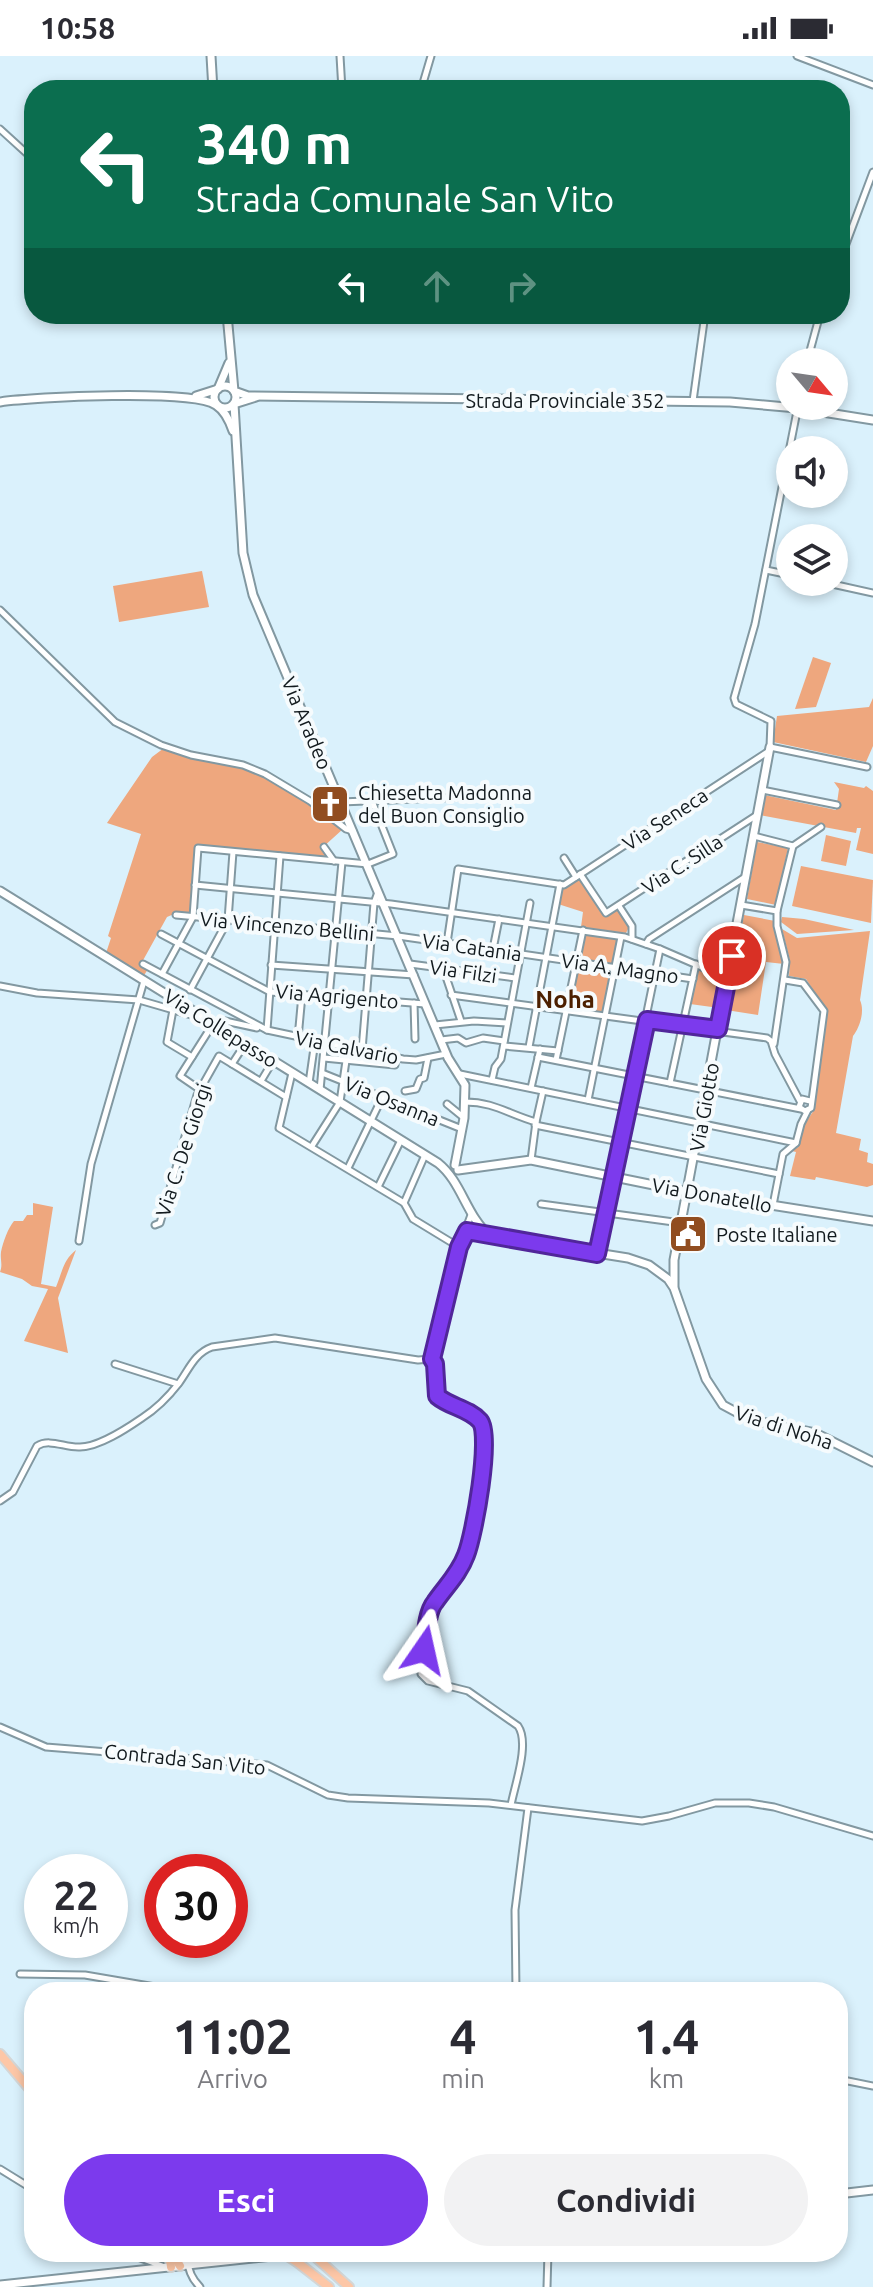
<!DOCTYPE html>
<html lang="it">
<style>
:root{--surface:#fff;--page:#f2f2f3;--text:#2b2b33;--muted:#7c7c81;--accent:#7c3aed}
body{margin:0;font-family:Ubuntu,sans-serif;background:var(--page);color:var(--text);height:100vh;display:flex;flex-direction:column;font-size:30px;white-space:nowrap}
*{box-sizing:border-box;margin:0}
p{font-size:26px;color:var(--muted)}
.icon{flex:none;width:44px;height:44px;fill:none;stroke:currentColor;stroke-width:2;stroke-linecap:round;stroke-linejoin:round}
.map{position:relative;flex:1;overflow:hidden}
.drawer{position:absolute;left:24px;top:1926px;width:824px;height:280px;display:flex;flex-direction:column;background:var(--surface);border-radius:32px;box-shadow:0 4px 12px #0003}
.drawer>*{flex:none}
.guide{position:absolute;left:24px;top:24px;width:826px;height:244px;border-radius:32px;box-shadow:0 4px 12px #0003;background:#0b6e4f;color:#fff;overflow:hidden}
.needle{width:52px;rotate:119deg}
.tools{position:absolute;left:776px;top:292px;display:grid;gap:16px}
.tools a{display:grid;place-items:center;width:72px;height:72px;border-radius:50%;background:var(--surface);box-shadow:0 4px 12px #0003;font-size:40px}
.speed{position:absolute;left:24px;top:1798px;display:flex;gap:16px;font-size:40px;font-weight:700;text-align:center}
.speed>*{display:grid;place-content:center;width:104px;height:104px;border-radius:50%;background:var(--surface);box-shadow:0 4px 12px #0003;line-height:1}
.speed small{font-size:20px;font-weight:400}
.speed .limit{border:12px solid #d22;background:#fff;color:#111}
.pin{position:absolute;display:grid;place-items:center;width:68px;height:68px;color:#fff;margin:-34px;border:4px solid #fff;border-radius:50%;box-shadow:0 2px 8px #0007}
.me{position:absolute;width:88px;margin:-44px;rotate:11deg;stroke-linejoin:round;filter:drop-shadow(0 0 6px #0008)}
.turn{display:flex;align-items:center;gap:28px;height:168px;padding:0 40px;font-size:36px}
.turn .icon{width:104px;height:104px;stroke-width:2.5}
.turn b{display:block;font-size:56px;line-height:68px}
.lanes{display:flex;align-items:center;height:76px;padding:0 40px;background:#0003;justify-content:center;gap:40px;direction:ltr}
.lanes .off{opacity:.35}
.eta{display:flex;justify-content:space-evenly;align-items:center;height:136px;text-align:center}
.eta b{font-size:48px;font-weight:600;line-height:56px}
.cta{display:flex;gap:16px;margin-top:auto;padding:16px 40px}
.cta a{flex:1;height:92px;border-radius:48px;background:var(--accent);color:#fff;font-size:32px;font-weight:600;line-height:92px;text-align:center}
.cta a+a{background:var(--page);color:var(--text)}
.status{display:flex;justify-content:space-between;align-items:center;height:56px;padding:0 40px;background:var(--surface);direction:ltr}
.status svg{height:22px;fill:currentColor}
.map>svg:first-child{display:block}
.green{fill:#eea77e}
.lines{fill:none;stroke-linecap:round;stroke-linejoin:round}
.street-casing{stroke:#8298a1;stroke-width:9}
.secondary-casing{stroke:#8298a1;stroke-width:11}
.primary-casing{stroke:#d4d6d6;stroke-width:12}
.street{stroke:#fff;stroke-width:5}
.secondary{stroke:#fff;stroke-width:7}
.primary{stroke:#fdc7a7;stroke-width:8}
.primary-bridge-casing{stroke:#d4d6d6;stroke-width:12;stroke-linecap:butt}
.primary-bridge{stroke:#fdc7a7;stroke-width:8}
.route-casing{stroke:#51269a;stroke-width:20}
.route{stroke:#7c3aed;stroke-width:14}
.labels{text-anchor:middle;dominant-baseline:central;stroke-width:8;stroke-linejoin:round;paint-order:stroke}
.street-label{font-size:20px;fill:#121a1e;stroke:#f6fbfd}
.poi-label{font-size:20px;fill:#121a1e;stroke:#f6fbfd;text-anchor:start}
.quarter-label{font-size:24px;font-weight:bold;fill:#4d2000;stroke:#f6fbfd}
</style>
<div class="status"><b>10:58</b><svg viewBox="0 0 49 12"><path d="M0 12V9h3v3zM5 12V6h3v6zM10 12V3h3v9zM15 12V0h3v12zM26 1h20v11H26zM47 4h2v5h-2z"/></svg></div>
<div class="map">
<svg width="873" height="2231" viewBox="0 0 873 2231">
<rect width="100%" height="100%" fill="#daf1fc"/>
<g class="green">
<path d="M 202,515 L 209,551 L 119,566 L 113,530 Z"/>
<path d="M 813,601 L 831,607 L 816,651 L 795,653 Z"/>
<path d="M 873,642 L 873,690 L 866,706 L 773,686 L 777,660 L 869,651 Z"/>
<path d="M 164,692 C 190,698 217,703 243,711 C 279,723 314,749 343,773 L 322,792 L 327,802 L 197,790 L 191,859 L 174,858 L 167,861 L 141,908 L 148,913 L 143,921 L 106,897 L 111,882 L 108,880 L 141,778 L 107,767 L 152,701 Z"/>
<path d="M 834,726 L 864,732 L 866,730 L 873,735 L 873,798 L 856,794 L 861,772 L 857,772 L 856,777 L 760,759 L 764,739 L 836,754 L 839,733 Z"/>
<path d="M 826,779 L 851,785 L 846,810 L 821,805 Z"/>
<path d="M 757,786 L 788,792 L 776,849 L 747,843 Z"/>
<path d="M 801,810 L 873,824 L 871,867 L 792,850 Z"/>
<path d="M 580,822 L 605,860 L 618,853 L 629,871 L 626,877 L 581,871 L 583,856 L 558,848 L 563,833 Z"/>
<path d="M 744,859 L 775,865 L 784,908 L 766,906 L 758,959 L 726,954 Z"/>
<path d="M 782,861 L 804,863 L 854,874 L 797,878 L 781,866 Z"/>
<path d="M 782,873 L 797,882 L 870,875 L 860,944 C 865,955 860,971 853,980 L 836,1077 L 861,1083 L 859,1094 L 868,1097 L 867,1106 L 873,1108 L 873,1129 L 867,1131 L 816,1121 L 815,1124 L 790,1120 L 796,1096 L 792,1095 L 798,1091 L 804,1069 L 814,1054 L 827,956 L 806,923 L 789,920 L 790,905 Z"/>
<path d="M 585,877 L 618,882 L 613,909 L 580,904 Z"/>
<path d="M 579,908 L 612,913 L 604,956 L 571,951 Z"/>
<path d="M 698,912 L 723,924 L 719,952 L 690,948 Z"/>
<path d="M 33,1147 L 53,1151 L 41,1228 L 56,1231 C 62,1217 63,1204 76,1194 L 58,1242 L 68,1297 L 24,1285 L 48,1233 L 32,1230 L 22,1223 L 0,1216 C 3,1208 0,1204 1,1196 C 3,1186 8,1172 14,1165 L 23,1165 L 27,1159 L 33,1159 Z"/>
</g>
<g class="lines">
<g class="street-casing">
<g id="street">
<path d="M 340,0 L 342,34"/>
<path d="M 797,0 L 873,29"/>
<path d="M 421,34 L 431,0"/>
<path d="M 0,73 L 34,104"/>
<path d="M 840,204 L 873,116"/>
<path d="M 807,306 L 820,258"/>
<path d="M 693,345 L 705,258"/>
<path d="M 798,350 L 755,568 L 734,642 L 736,648 L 771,665 L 770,691 L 867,711"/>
<path d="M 766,514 L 790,519"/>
<path d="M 823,526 L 873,537"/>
<path d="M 0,554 L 115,666 L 161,689 L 191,699 L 243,709 L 265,718 L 310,745 L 346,773 L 353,775"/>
<path d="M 762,734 L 837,749"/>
<path d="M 341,746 L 464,741"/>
<path d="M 754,780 L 793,790 L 777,855 L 777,870 L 786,906 L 774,988"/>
<path d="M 793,790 L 821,771"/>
<path d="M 324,791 L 334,805"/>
<path d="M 564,802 L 576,821"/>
<path d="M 580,818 L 606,857 L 757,759"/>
<path d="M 195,829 L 391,848 L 625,881 L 660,893 L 727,922"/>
<path d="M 741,849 L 777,855"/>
<path d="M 619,850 L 632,870 L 632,883"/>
<path d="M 176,859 L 398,880 L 693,923"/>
<path d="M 161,878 L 270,936 L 425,948"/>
<path d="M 447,887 L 458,813 L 564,829 L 769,695"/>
<path d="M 646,888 L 649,883 L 745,821"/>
<path d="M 493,893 L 499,863"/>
<path d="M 143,908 L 267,974 L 403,1003 L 416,1004 L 446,998"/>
<path d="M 410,908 L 515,922"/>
<path d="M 271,909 L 414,919"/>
<path d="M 443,912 L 461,965"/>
<path d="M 162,918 L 193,861 L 198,792 L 368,808 L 393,798 L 372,745"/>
<path d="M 785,924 L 803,927 L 824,955 L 811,1052 L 805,1055 L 799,1051 L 802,1043 L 810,1045"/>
<path d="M 0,930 L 37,937 L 139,944 L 191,959 L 195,957"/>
<path d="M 190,934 L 228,864 L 233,796"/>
<path d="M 451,939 L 767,982 L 771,985 L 775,998 L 800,1045"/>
<path d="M 414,947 L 415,983"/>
<path d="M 173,954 L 167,986 L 192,1001"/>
<path d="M 225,965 L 257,972"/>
<path d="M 435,969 L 474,965 L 507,967"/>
<path d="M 267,974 L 280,800"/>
<path d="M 298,982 L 302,939"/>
<path d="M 441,984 L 458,982 L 466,987 L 483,982 L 504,985"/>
<path d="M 504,990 L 558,995"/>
<path d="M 529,991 L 560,828"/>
<path d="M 362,994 L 374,847 L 378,836"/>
<path d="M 538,1001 L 801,1053"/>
<path d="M 324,1002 L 395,1009 L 396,1001"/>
<path d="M 556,1004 L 583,874"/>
<path d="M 232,1008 L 245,988"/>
<path d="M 292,1017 L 279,1072 L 404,1147 L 413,1163 L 459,1191"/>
<path d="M 322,1017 L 462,1073"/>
<path d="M 460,1018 L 796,1087"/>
<path d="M 492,1024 L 495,1011 L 501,1003 L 530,847"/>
<path d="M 261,1025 L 273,1005"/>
<path d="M 309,1027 L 315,985"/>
<path d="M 670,1027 L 696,908"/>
<path d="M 531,1032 L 540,993"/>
<path d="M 199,1033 L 180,1020 L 213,968"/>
<path d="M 320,1034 L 342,806"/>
<path d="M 405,1035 L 416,1033 L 420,1023 L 424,1022 L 428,1002"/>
<path d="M 588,1044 L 621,881"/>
<path d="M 465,1046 C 494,1046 508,1058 536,1066"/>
<path d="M 447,1048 L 463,1061"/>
<path d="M 535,1069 L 779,1118"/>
<path d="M 312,1090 L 340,1046 L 348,991"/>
<path d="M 531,1104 L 536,1066 L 543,1035"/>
<path d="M 348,1112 L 382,1042"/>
<path d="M 378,1131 L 401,1084"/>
<path d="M 404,1147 L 425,1099"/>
<path d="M 541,1148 L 681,1167"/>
<path d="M 773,1149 L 783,1098 L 796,1087 L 801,1068 L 808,1054"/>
<path d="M 155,1169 L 160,1167 L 197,1039 L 219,1000 L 286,1041"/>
<path d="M 467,1175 L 489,1180"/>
<path d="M 79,1185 L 91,1108 L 144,925"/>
<path d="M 597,1198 L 660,893"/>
<path d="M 432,1303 L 435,1308 L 437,1340 C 456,1353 479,1354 485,1379 C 482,1418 481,1463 466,1500 C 458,1518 446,1530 435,1546 C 425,1560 424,1600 421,1618 L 428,1625 L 468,1635 L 518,1670 C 530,1687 515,1728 511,1749"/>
<path d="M 115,1308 L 178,1328"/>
<path d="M 0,1445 L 13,1436 L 37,1390 C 50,1382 65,1392 80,1391 C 99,1391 126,1373 142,1362 C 156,1353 169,1340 179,1327 C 189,1313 195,1297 212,1291 L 275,1282 L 418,1304 L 432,1303 L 459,1191 L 471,1159"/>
<path d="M 0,1671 L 46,1691 L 267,1709 L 328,1739 L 348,1742 L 489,1747 L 642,1765 L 669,1760 L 715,1747 L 749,1747 L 774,1751 L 873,1780"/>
<path d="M 20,1918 L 85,1919 L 161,1932 L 167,1936"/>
<path d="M 516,1936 L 515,1854 L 528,1752"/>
<path d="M 838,2023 L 873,2030"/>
<path d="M 0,2113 L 34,2134"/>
<path d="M 124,2196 L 165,2211"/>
<path d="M 189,2196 C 186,2210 190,2221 200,2231"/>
<path d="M 547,2231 L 548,2196"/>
</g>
</g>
<g class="secondary-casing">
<g id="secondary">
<path d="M 211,0 L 213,34"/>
<path d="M 227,258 L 234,335 L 248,340 L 730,346 L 797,352 L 873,364"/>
<circle cx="225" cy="341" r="11"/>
<path d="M 196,340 L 218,333 L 229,307"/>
<path d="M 256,341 L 234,348 L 243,497 L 253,539 L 448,1002 L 465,1029 L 464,1062 L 455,1109"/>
<path d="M 0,346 C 35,341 191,333 216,349 C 224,354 230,366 233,375"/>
<path d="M 0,835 L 438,1107 C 462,1126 466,1160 490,1180 L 628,1202 L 649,1209 L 668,1223 L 674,1232 L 706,1323 L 723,1349 L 751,1364 L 815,1377 L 873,1406"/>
<path d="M 458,1114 L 531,1104 L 688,1136 L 873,1165"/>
<path d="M 674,1230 L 674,1204 L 770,691"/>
<path d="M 838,2138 L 873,2134"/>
<path d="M 0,2229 L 310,2196"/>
</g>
</g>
<g class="primary-casing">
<g id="primary">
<path d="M 0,1998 L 34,2038"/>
<path d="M 169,2196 L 171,2211"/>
<path d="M 171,2196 L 180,2210"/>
<path d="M 310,2196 L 349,2231"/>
<path d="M 297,2206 L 329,2231"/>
</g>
</g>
<use href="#street" class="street"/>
<use href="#secondary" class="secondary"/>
<use href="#primary" class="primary"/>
<g class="primary-bridge-casing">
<path id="primary-bridge" d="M 281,2196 L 297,2206"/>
</g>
<use href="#primary-bridge" class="primary-bridge"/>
</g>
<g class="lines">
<g class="route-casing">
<path id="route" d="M 424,1594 C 426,1580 426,1557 435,1546 C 446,1530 459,1518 466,1499 C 474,1479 492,1380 480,1365 C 468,1352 450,1351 437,1340 L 435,1308 L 432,1303 L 459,1191 L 467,1175 L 597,1198 L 647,964 L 718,973 L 732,900"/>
</g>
<use href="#route" class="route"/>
</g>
<defs>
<g id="church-square" transform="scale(2)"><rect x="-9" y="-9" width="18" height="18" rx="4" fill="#914d20" stroke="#f6fbfd"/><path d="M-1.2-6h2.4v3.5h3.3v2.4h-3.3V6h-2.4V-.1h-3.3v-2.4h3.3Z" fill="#fff"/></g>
<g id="civic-square" transform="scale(2)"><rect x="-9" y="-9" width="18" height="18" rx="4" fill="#914d20" stroke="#f6fbfd"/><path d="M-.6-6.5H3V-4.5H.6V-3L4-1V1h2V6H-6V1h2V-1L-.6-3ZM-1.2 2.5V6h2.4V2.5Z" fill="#fff"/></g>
</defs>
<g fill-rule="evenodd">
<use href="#church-square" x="330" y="748"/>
<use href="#civic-square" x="688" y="1178"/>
</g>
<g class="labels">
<g class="street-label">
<text x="565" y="344">Strada Provinciale 352</text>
<text transform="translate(307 667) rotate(67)">Via Aradeo</text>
<text transform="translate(665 763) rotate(-33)">Via Seneca</text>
<text transform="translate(682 808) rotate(-33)">Via C. Silla</text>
<text transform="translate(287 870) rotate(5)">Via Vincenzo Bellini</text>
<text transform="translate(472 891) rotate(8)">Via Catania</text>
<text transform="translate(620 912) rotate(8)">Via A. Magno</text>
<text transform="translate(463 915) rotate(8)">Via Filzi</text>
<text transform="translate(337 940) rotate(5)">Via Agrigento</text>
<text transform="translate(221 972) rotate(32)">Via Collepasso</text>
<text transform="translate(347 991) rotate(11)">Via Calvario</text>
<text transform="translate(392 1045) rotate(22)">Via Osanna</text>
<text transform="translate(704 1051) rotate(-80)">Via Giotto</text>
<text transform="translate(183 1094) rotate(-72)">Via C. De Giorgi</text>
<text transform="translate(712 1139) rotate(10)">Via Donatello</text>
<text transform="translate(784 1371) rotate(18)">Via di Noha</text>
<text transform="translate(185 1703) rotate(6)">Contrada San Vito</text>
</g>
<g class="poi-label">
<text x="358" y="736">Chiesetta Madonna<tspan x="358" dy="23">del Buon Consiglio</tspan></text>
<text x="716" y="1178">Poste Italiane</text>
</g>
<g class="quarter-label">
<text x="565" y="943">Noha</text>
</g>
</g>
</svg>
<div class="tools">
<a><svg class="needle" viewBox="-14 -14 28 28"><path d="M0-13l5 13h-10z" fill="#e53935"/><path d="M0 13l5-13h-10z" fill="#7c7c81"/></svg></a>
<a><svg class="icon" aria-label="sound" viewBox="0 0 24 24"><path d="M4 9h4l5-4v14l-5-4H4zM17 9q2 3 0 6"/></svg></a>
<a><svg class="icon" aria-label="layers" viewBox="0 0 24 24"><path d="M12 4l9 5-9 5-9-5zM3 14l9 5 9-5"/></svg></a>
</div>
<div class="speed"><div>22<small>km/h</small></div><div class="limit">30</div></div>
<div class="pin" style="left:732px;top:900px;background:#d93025"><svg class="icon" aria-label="arrive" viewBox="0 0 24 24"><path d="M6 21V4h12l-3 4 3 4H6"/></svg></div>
<svg class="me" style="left:424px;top:1594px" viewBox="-20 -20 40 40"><path d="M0-17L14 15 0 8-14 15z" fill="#7c3aed" stroke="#fff" stroke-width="4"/></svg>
<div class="guide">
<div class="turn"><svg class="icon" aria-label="left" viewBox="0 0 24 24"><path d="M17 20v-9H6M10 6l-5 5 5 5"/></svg><div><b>340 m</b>Strada Comunale San Vito</div></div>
<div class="lanes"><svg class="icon" aria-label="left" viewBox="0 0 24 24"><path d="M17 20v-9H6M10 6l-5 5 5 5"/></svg><svg class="icon off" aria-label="ahead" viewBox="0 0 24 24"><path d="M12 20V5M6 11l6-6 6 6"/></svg><svg class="icon off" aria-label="right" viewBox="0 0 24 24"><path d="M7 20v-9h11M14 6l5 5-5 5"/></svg></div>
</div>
<section class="drawer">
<div class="eta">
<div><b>11:02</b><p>Arrivo</p></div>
<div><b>4</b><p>min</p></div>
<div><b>1.4</b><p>km</p></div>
</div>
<div class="cta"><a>Esci</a><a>Condividi</a></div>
</section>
</div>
